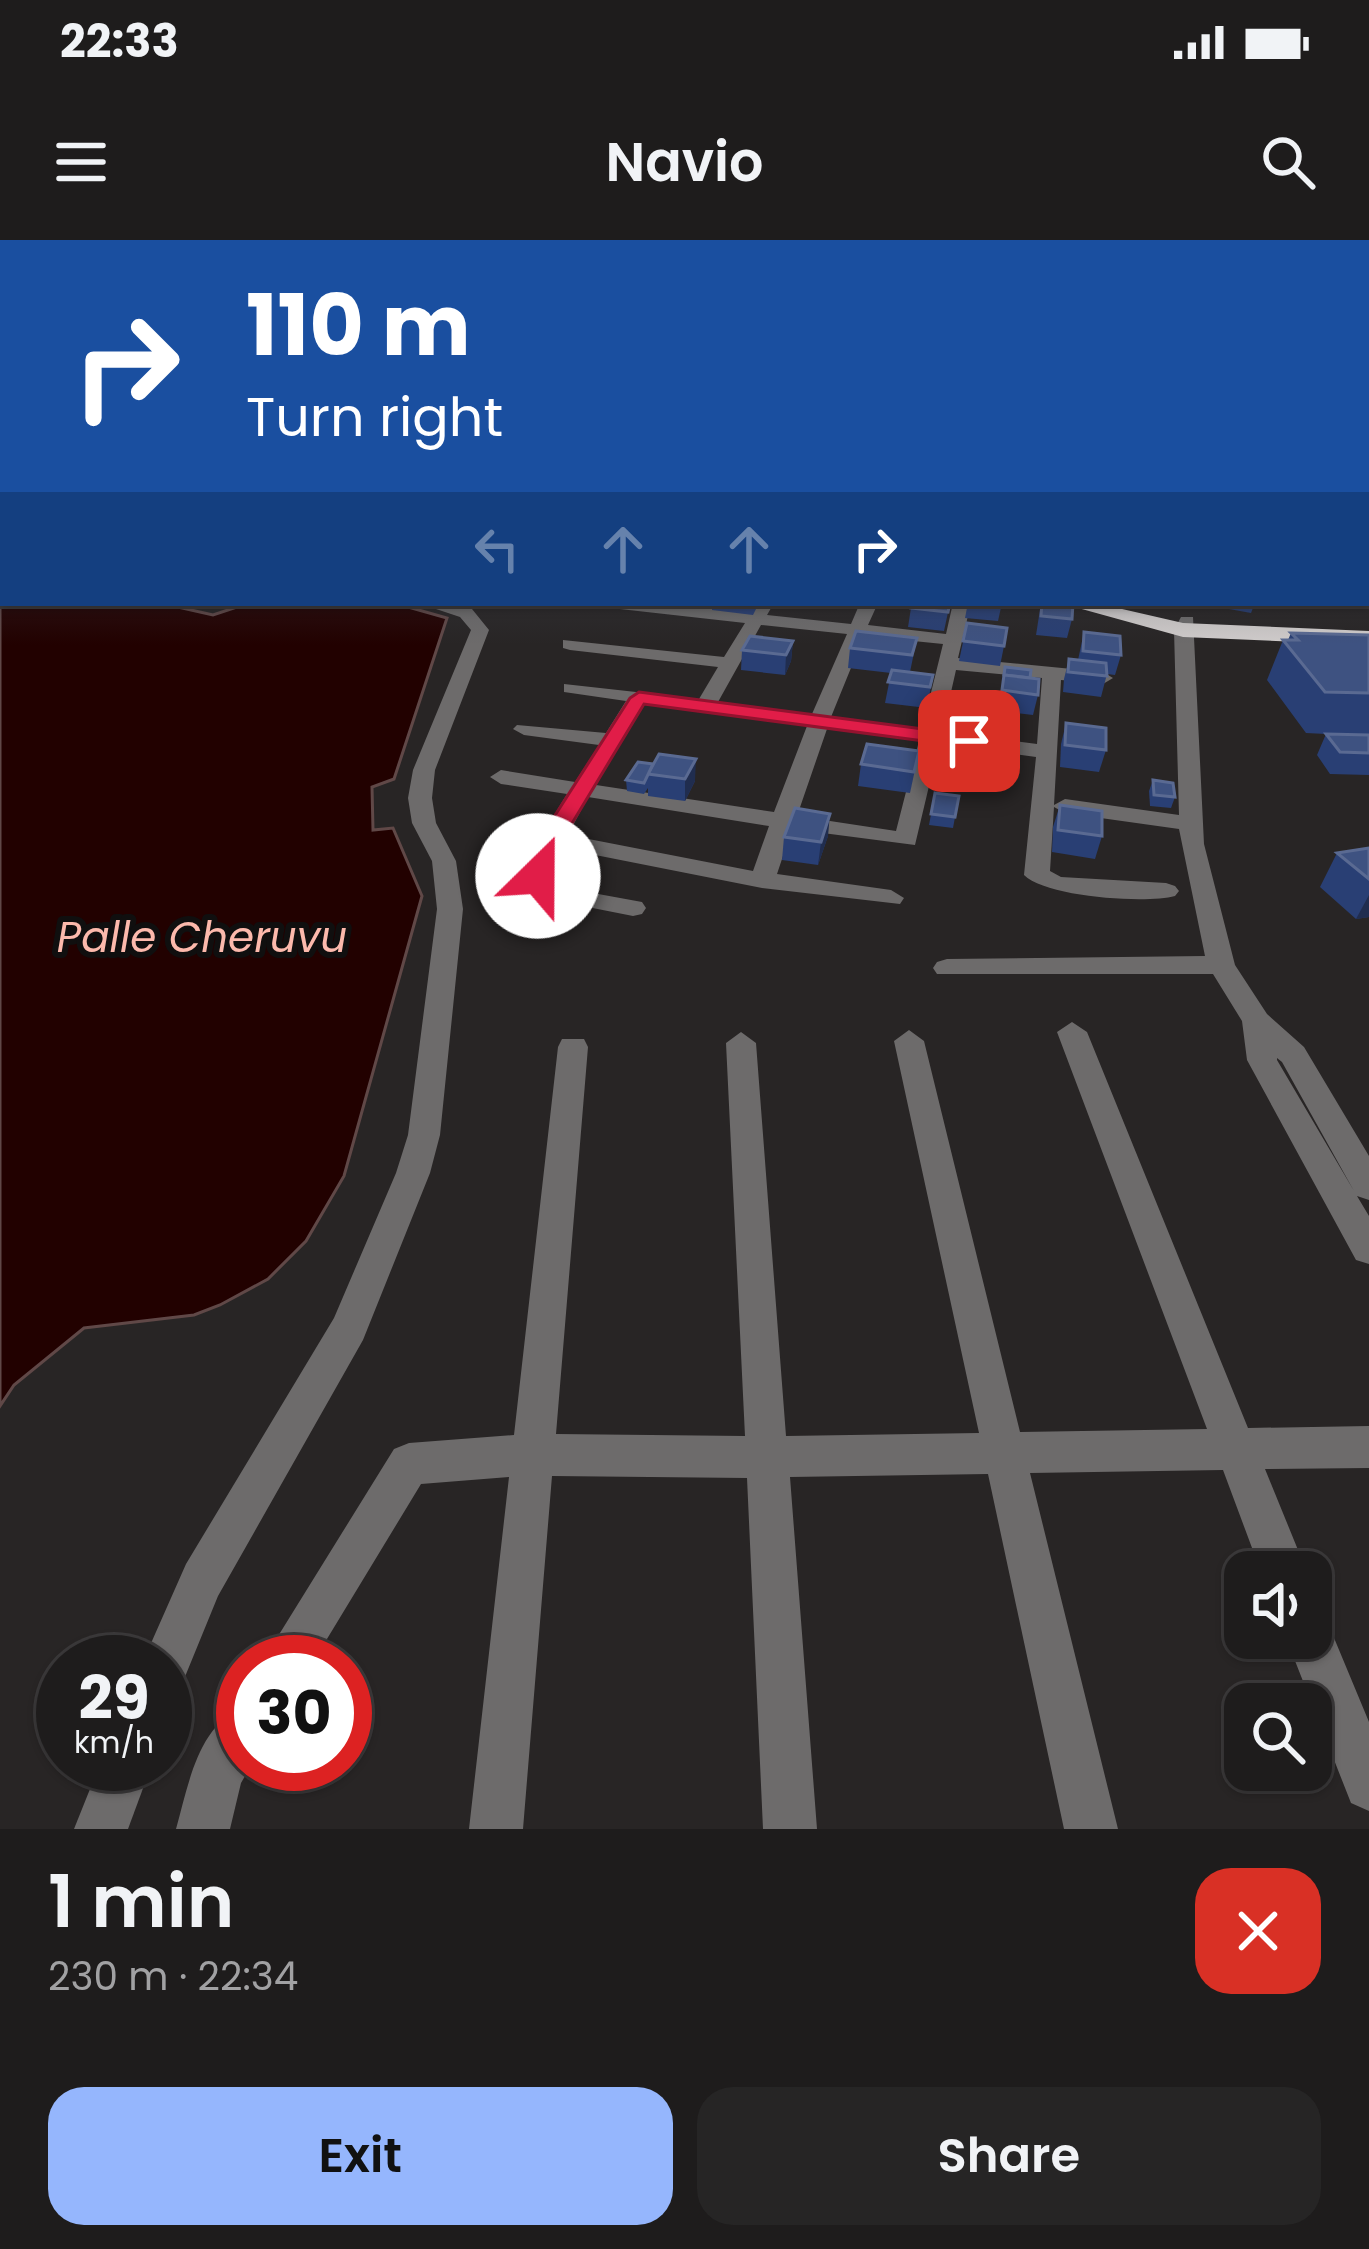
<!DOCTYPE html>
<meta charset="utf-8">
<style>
:root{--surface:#1e1c1c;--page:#262525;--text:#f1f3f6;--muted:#a1a1a3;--line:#3c3a3b;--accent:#95b6fd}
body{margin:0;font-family:Poppins,sans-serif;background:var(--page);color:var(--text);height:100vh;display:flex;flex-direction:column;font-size:45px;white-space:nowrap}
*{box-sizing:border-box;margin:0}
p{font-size:39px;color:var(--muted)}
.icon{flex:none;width:66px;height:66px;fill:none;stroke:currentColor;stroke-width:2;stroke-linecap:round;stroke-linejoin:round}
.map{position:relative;height:1589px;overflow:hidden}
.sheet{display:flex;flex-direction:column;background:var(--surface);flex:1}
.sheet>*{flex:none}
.banner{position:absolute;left:0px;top:0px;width:1371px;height:366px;box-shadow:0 3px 9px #0004,0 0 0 3px var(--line);background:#1a4fa0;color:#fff;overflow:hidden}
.controls{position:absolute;left:1224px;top:1311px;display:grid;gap:24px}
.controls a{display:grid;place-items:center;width:108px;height:108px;border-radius:24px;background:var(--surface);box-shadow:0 3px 9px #0004,0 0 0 3px var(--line);font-size:60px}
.speed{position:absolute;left:36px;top:1395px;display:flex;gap:24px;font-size:60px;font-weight:700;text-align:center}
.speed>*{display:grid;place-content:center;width:156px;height:156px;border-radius:50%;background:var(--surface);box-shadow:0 3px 9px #0004,0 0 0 3px var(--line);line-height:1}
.speed small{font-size:30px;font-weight:400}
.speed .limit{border:18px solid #d22;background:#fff;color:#111}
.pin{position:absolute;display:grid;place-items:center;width:102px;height:102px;color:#fff;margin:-51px;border-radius:24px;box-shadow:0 6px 18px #0006}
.me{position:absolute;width:132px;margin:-66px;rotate:23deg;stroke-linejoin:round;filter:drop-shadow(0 0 9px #0008)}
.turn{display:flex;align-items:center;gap:42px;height:252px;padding:0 48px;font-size:54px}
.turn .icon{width:156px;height:156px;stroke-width:2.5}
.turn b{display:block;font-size:84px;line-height:102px}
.lanes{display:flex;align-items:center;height:114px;padding:0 48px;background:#0003;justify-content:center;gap:60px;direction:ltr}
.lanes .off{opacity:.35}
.round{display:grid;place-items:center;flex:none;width:126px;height:126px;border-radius:36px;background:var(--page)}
.summary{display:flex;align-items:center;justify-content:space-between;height:204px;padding:0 48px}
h1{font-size:72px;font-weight:600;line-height:90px}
.cta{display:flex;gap:24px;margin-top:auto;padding:24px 48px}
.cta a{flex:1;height:138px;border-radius:36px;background:var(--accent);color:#111;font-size:48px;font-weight:600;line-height:138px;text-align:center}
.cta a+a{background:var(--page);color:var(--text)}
.status{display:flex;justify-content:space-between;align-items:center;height:84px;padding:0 60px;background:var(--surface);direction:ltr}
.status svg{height:33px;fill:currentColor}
header{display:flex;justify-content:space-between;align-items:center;height:156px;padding:0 48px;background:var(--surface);font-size:54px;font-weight:600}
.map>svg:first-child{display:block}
.water{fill:#220100;stroke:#604847;stroke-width:3}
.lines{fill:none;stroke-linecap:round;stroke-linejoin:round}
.minor{fill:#6d6b6b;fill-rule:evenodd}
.highway{fill:#d0cccb;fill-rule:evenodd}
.wall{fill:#293f74}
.shaded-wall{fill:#202d4f}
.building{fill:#3e5281;stroke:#5a6a92;stroke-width:3}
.route{fill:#e11d48;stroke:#92132f;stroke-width:3}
.labels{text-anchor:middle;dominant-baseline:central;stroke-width:12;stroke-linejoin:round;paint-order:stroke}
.water-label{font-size:42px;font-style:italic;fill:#fcb9ac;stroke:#100f0f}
</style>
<div class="status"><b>22:33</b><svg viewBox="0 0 49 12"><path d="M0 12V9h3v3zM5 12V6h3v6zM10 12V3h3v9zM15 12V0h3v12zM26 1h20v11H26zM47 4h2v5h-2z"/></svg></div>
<header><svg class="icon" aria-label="menu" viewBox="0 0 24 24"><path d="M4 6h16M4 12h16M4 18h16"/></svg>Navio<svg class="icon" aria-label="search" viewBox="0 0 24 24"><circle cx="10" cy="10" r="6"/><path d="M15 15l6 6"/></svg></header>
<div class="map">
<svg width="1369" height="1589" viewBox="0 0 1369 1589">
<rect width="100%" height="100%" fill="#282525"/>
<path class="water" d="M 0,360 L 160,363 L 213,375 L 249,363 L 394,363 L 447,378 L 394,539 L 372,547 L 373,590 L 393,588 L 422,656 L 344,936 L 306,1001 L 268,1039 L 220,1065 L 194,1075 L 84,1088 L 14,1145 L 0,1166 Z"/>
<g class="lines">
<g class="minor">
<rect x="1368" y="220" width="1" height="8"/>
<path d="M 3,234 L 3,242 L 0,243 L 0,235 Z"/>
<path d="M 418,363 L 472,369 L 489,390 L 435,530 L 432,558 L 436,583 L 456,621 L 463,669 L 440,895 L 430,933 L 363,1100 L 218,1356 L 182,1444 L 165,1451 L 165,1422 L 143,1422 L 148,1410 L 186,1324 L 334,1078 L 396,933 L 408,895 L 437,669 L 432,621 L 412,583 L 408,558 L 413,530 L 471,390 L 460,377 Z"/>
<path d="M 602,363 L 659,363 L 751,373 L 756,363 L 774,363 L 767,375 L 851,384 L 860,363 L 878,363 L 868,385 L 946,394 L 953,363 L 971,363 L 958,418 L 1103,432 L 1113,438 L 1103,444 L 1061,440 L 1054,565 L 1065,559 L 1179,575 L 1174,390 L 1181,377 L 1193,377 L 1204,604 L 1235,725 L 1267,774 L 1304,807 L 1369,916 L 1369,960 L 1357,956 L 1369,976 L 1369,1024 L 1356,1020 L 1247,820 L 1242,781 L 1213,734 L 937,734 L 933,728 L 937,722 L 947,719 L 1205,716 L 1179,589 L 1065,573 L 1054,567 L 1050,631 L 1061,637 L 1166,643 L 1175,646 L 1179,651 L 1175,656 C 1145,664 1046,657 1024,635 L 1036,517 L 939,504 L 915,605 L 792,589 L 777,634 L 891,650 L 904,658 L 900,664 L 762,648 L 570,610 L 549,645 L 642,662 L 646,668 L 642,674 L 633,676 L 532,656 L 522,644 L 548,605 L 544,591 L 567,554 L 501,544 L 490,537 L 501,530 L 575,542 L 599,505 L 524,495 L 513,489 L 517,485 L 606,493 L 626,461 L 564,452 L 564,444 L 699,459 L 718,427 L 570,410 L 563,408 L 563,400 L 724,417 L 745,383 L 611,368 ZM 761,385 L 847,394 L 812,474 L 718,462 ZM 864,396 L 943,404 L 922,489 L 831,477 ZM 956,430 L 1042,438 L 1037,504 L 942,492 ZM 645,464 L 807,486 L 774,572 L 596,545 ZM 827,489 L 919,501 L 896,591 L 797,576 ZM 588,557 L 769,586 L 753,631 L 568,595 ZM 1277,818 L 1282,822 L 1354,951 L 1277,820 Z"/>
<path d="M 1072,782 L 1087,792 L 1248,1188 L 1369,1186 L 1369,1228 L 1265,1229 L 1307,1332 L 1261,1332 L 1223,1230 L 1030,1233 L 1118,1589 L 1064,1589 L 988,1234 L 790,1237 L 817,1589 L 763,1589 L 747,1238 L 552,1236 L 523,1589 L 469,1589 L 509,1237 L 421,1244 L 313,1422 L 262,1422 L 394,1209 L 409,1203 L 514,1195 L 558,807 L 562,799 L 584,799 L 588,807 L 556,1194 L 745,1196 L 726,803 L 741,792 L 756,803 L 786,1196 L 979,1193 L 894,801 L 909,790 L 924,801 L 1020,1192 L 1207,1189 L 1057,792 Z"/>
<path d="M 1311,1375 L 1327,1381 L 1369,1482 L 1369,1571 L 1351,1563 L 1286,1398 L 1311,1398 Z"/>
<path d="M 243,1467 L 243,1524 L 252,1524 L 241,1543 L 230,1589 L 176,1589 C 188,1546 198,1485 243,1467 Z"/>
<path d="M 100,1524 L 152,1524 L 128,1589 L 74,1589 Z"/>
</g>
<g class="highway">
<rect x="0" y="210" width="3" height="10"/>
<path d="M 1060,363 L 1096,363 L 1183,383 L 1369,391 L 1369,405 L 1183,397 Z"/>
</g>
</g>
<g class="wall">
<path d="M 3,275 L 3,299 L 0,299 L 0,276 Z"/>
<path d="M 712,363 L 759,363 L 753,375 L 712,370 Z"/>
<path d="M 950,363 L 944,391 L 908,387 L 911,368 Z"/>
<path d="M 968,363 L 1002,363 L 998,381 L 965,378 Z"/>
<path d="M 1041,363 L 1073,363 L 1072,379 L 1067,398 L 1036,395 Z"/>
<path d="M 1196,363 L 1255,363 L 1251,373 Z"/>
<path d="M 967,383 L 1004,406 L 1000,426 L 959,421 Z"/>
<path d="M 1084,392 L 1121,415 L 1115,435 L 1107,434 L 1101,457 L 1063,452 L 1064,439 L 1069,419 L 1078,420 Z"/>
<path d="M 1291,393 L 1369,395 L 1369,535 L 1330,534 L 1317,515 L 1326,494 L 1306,493 L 1267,440 L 1283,400 L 1288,400 Z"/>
<path d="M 917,398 L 910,432 L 933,435 L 927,468 L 885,463 L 891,433 L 848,428 L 850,408 Z"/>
<path d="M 793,401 L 791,421 L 785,435 L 741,430 L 742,410 Z"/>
<path d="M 1005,427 L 1030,438 L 1038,455 L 1033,475 L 998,471 Z"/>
<path d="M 1066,483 L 1106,510 L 1099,532 L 1060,527 L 1061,504 Z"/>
<path d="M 919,511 L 910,553 L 858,546 L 861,524 Z"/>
<path d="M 638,522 L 695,541 L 685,561 L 648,556 L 648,548 L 644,554 L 627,551 L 626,540 Z"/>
<path d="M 1153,540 L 1175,557 L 1171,568 L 1150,566 L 1149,551 Z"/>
<path d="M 935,553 L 959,556 L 953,588 L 929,585 Z"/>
<path d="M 1060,565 L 1102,596 L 1095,619 L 1052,612 L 1053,587 Z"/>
<path d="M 828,596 L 818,625 L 782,620 L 784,597 Z"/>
<path d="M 1369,608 L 1369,677 L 1356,679 L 1320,647 L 1337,613 Z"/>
</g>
<g class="shaded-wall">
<path d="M 3,330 L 3,357 L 0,357 L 0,331 Z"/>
<path d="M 793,401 L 791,421 L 785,435 L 786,415 Z"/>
<path d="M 696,519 L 695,541 L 685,561 L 685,539 Z"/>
<path d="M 830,574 L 828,596 L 818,625 L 821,602 Z"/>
<path d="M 1369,655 L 1369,677 L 1356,679 Z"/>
</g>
<g class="building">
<path d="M 913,363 L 950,363 L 948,372 L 911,368 Z"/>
<path d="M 1042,363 L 1073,363 L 1072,379 L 1041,376 Z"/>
<path d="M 967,383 L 1007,388 L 1004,406 L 963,401 Z"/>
<path d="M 856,391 L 917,398 L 912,415 L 850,408 Z"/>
<path d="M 1084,392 L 1120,396 L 1121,415 L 1083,411 Z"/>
<path d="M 1291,393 L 1369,395 L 1369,453 L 1325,452 L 1283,400 L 1298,400 Z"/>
<path d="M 750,396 L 793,401 L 786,415 L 742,410 Z"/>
<path d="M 1069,419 L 1106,423 L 1107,436 L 1068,432 Z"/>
<path d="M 1005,427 L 1031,430 L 1030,438 L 1004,435 Z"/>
<path d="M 892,430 L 933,435 L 930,447 L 888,442 Z"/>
<path d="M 1004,435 L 1039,439 L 1038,455 L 1002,450 Z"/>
<path d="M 1066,483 L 1106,488 L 1106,510 L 1065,505 Z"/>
<path d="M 1326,494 L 1369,495 L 1369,513 L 1340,512 Z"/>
<path d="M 867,504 L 919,511 L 914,532 L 861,524 Z"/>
<path d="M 659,514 L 696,519 L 685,539 L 648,534 Z"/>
<path d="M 638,522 L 653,524 L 644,543 L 626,540 Z"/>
<path d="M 1153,540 L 1173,543 L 1175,557 L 1154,555 Z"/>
<path d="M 935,553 L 959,556 L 955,577 L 931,574 Z"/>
<path d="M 1060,565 L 1102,571 L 1102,596 L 1058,590 Z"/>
<path d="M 795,568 L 830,574 L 821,602 L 784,597 Z"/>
<path d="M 1369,608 L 1369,639 L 1337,613 Z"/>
</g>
<linearGradient id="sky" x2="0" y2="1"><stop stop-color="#161414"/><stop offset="0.45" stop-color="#424651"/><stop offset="1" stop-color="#424651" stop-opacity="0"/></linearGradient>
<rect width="1369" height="405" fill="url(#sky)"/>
<path class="route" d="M 639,452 L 969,495 L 979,501 L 969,507 L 644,464 L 565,595 L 573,603 L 546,641 L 530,641 L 527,636 L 550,604 L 543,596 L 545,591 L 630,458 Z"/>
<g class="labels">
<g class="water-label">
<text x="202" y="697">Palle Cheruvu</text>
</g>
</g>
</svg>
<div class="controls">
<a><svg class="icon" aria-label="sound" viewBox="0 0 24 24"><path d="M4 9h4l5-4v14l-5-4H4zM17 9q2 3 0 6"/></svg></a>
<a><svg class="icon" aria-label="search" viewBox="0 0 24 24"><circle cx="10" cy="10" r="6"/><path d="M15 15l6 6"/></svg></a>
</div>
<div class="speed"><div>29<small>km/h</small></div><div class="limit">30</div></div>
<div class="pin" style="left:969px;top:501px;background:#d93025"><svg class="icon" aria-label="arrive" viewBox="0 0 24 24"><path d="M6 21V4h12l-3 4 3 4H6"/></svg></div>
<svg class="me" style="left:538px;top:636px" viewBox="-20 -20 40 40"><circle r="19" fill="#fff"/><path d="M0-13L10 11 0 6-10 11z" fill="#e11d48"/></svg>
<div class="banner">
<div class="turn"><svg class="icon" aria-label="right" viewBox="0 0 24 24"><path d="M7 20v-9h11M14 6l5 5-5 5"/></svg><div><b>110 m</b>Turn right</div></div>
<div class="lanes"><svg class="icon off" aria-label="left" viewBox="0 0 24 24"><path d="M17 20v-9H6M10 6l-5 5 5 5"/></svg><svg class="icon off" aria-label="ahead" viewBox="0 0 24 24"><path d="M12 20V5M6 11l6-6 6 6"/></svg><svg class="icon off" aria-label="ahead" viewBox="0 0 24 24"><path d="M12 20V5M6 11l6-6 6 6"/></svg><svg class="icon" aria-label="right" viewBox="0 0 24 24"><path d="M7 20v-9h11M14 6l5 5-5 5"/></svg></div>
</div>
</div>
<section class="sheet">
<div class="summary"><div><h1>1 min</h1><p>230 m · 22:34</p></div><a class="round" style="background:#d93025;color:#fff"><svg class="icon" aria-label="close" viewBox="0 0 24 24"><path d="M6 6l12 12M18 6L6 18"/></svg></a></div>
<div class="cta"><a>Exit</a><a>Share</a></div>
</section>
